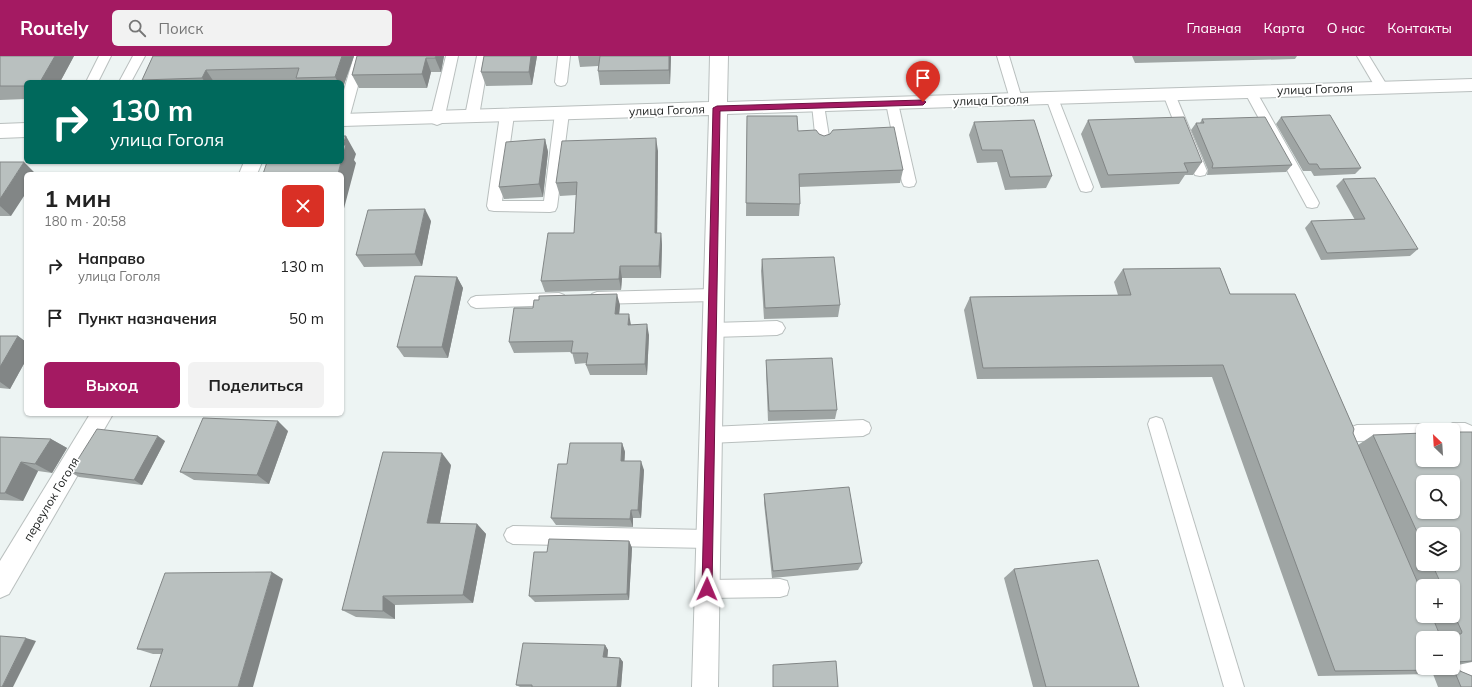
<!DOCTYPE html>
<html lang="ru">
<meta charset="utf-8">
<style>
:root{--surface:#fff;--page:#f2f2f2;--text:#222;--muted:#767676;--accent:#a41a62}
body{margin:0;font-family:Mulish,sans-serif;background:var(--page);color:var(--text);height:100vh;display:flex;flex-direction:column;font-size:15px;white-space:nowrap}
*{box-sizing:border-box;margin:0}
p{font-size:13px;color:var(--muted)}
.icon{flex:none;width:22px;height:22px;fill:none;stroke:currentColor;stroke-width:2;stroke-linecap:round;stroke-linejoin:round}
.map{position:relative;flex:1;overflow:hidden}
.sheet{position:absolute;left:24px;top:116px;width:320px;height:244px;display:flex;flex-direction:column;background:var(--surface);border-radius:6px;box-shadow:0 1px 3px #0004}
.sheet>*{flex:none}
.top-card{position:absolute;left:24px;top:24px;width:320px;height:84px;border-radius:6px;box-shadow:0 1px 3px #0004;background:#00695c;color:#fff;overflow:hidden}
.needle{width:26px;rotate:335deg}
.buttons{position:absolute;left:1416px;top:367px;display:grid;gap:8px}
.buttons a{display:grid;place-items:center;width:44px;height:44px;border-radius:6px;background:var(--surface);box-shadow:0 1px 3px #0004;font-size:20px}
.pin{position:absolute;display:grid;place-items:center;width:34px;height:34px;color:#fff;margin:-41px -17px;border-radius:50% 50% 50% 0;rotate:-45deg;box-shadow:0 0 4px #0007}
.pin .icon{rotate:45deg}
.me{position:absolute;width:44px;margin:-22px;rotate:1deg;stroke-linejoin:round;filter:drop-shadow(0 0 3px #0008)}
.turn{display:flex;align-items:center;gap:14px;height:84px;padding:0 20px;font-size:18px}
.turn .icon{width:52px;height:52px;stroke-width:2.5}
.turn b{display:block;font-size:28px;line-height:34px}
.round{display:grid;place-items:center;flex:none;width:42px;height:42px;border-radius:6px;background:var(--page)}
.overview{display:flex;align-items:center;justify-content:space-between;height:68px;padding:0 20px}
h1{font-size:24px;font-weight:700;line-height:30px}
.button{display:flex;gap:8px;margin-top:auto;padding:8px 20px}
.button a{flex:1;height:46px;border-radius:6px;background:var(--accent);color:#fff;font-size:16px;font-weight:700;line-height:46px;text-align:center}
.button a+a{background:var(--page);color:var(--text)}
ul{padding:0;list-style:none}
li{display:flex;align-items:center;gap:12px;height:52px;padding:0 20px}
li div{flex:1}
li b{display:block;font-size:15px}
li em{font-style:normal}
header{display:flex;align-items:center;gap:24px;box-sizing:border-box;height:56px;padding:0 20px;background:var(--accent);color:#fff}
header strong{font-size:19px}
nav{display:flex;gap:22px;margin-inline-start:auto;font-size:14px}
.search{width:280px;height:36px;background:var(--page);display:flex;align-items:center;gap:10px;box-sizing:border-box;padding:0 14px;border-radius:6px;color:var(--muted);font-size:15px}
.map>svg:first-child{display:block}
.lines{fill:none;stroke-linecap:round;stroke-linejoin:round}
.lane-casing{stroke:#b9bfbe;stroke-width:2}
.street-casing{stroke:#b9bfbe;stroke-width:2}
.lane{fill:#fff;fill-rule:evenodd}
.street{fill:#fff;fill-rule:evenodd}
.wall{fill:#9fa5a4;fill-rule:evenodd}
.shaded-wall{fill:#828686}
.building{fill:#b9c0bf;stroke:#828686;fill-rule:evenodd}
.route{fill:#a41a62;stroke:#6b1140}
.labels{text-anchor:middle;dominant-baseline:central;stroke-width:3.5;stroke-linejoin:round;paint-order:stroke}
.street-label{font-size:12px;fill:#1c1f1e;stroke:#fff}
</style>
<header>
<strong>Routely</strong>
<div class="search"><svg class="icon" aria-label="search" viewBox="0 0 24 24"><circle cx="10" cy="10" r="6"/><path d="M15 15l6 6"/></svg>Поиск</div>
<nav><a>Главная</a><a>Карта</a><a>О нас</a><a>Контакты</a></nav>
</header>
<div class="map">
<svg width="1472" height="631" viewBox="0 0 1472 631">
<rect width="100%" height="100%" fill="#edf4f3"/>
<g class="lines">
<g class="lane-casing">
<g id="lane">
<path d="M 99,0 L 111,0 L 98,26 L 86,26 Z"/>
<path d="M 133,0 L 145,0 L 131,26 L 119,26 Z"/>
<path d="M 354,0 L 366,0 L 349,63 L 347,66 L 342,68 L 342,41 Z"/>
<path d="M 446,0 L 458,0 L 444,64 L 442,67 L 437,69 L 432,67 L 430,64 Z"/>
<path d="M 477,0 L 489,0 L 479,60 L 477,63 L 472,65 L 467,63 L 465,60 Z"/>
<path d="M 558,0 L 570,0 L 567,26 L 565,29 L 561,30 L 557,29 L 555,26 Z"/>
<path d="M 997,0 L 1009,0 L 1022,43 L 1021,46 L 1016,47 L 1011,46 L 1010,43 Z"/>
<path d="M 1357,0 L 1369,0 L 1388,31 L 1387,34 L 1382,35 L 1377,34 Z"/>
<path d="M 1250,31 L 1255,32 L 1256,35 L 1317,143 L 1319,147 L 1317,151 L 1312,152 L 1307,151 L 1244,35 L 1245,32 Z"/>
<path d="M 1169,34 L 1174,35 L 1175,38 L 1207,115 L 1205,119 L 1200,120 L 1195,119 L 1193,115 L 1163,38 L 1164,35 Z"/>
<path d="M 1052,38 L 1057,39 L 1058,42 L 1093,131 L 1091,135 L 1086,136 L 1081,135 L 1079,131 L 1046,42 L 1047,39 Z"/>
<path d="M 892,42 L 897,44 L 898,47 L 916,126 L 914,130 L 909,131 L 904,130 L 902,126 L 886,47 L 887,44 Z"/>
<path d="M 818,44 L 823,46 L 824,49 L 830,87 L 828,90 L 823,92 L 818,90 L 816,87 L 812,49 L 813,46 Z"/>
<path d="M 562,52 L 567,54 L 569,57 L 557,151 L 555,155 L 550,156 L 494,155 L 489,154 L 487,150 L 500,59 L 502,56 L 507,54 L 512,56 L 514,59 L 502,145 L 544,145 L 555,57 L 557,54 Z"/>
<path d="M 713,233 L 718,235 L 721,239 L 718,243 L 713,245 L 597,248 L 592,246 L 589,242 L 592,238 L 597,236 Z"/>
<path d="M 559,237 L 564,239 L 567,243 L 564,247 L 559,249 L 476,252 L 471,250 L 468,246 L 471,242 L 476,240 Z"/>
<path d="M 777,265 L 782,267 L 785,272 L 782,277 L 777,279 L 712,281 L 707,279 L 704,274 L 707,269 L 712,267 Z"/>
<path d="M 1156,361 L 1162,363 L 1164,368 L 1244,631 L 1224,631 L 1148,368 L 1150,363 Z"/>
<path d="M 863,364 L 869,367 L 871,372 L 869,377 L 863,380 L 710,387 L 704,384 L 702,379 L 704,374 L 710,371 Z"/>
<path d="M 1453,367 L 1465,367 L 1472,370 L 1472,386 L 1464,383 L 1453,383 L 1453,374 L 1445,374 L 1447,370 Z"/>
<path d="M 1423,368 L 1429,371 L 1430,374 L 1423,374 L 1423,384 L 1357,385 L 1355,387 L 1358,394 L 1356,399 L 1350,402 L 1344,399 L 1339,387 L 1342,375 L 1357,369 Z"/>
<path d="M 513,470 L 708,474 L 714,477 L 717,483 L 714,489 L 708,492 L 513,488 L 507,485 L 504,479 L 507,473 Z"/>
<path d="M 780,523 L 787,525 L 789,532 L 787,539 L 780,541 L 707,542 L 700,540 L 698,533 L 700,526 L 707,524 Z"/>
<path d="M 1453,605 L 1457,606 L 1472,606 L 1472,626 L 1457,626 L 1440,619 L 1437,612 L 1453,612 Z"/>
</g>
</g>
<g class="street-casing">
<g id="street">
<path d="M 710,0 L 728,0 L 727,46 L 1472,23 L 1472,35 L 727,58 L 718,631 L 692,631 L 709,59 L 342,70 L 342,58 L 709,46 Z"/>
<path d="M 26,67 L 26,81 L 0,82 L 0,68 Z"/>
<path d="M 244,106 L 262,106 L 257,118 L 239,118 Z"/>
<path d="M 90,358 L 113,358 L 9,538 L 0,542 L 0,505 Z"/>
</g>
</g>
<use href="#lane" class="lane"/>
<use href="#street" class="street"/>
</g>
<g class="wall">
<path d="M 0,0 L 74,0 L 60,26 L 26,26 L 26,43 L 0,44 Z"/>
<path d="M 153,0 L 354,0 L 342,34 L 342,26 L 298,26 L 297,25 L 271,26 L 143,26 L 142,24 Z"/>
<path d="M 357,0 L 444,0 L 441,16 L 431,16 L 427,32 L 359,32 L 352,19 Z"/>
<path d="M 484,0 L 537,0 L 532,29 L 486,30 L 481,16 Z"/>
<path d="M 578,0 L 671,0 L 670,28 L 600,29 L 598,15 L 598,10 L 580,11 Z"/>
<path d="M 1132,0 L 1297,0 L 1295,3 L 1135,7 Z"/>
<path d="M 747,60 L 798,75 L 819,78 L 903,114 L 900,127 L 799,131 L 800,148 L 799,160 L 746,160 Z"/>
<path d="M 1281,61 L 1361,112 L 1355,118 L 1314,120 L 1311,115 L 1303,115 L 1276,68 Z"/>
<path d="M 1202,63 L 1292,109 L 1286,116 L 1207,119 L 1208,114 L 1191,74 L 1196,67 L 1200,67 Z"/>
<path d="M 1088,64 L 1202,106 L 1193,119 L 1185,119 L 1179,128 L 1101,132 L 1081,78 Z"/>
<path d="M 974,66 L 1052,120 L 1046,132 L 1005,134 L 997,106 L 977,107 L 969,79 Z"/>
<path d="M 545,83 L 548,96 L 543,141 L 504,143 L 499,131 Z"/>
<path d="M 658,95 L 657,177 L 661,177 L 662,189 L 661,222 L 622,222 L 621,234 L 545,236 L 541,225 L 574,177 L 576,139 L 560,140 L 556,127 Z"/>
<path d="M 0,106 L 11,160 L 0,160 Z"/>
<path d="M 1343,123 L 1418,193 L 1410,200 L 1321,204 L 1305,172 L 1311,165 L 1355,164 L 1336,130 Z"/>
<path d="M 431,165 L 422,210 L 364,211 L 356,199 Z"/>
<path d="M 762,203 L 840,249 L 838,261 L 764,263 L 761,215 Z"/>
<path d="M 1220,212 L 1230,238 L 1295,238 L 1354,373 L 1353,377 L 1358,389 L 1373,379 L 1423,377 L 1423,404 L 1453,404 L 1453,376 L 1472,376 L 1472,606 L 1458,609 L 1460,615 L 1472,620 L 1472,631 L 1438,631 L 1433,618 L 1318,620 L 1212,321 L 977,323 L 964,254 L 970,241 L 1118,239 L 1114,226 L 1123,213 ZM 1423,426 L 1453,426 L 1453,456 L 1423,456 ZM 1423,478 L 1453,478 L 1453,508 L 1423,508 ZM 1414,519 L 1423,539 L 1423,530 L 1453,530 L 1453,560 L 1423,560 L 1423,539 ZM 1423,582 L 1453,582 L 1453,612 L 1423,612 Z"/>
<path d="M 457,221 L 463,232 L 448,302 L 404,301 L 397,291 Z"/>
<path d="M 620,249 L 619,258 L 631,269 L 649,279 L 647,319 L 590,319 L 586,309 L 587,307 L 575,308 L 572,296 L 514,297 L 509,286 Z"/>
<path d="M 0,280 L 18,280 L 26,286 L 26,304 L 10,333 L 0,332 Z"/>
<path d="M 766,304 L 837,354 L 835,363 L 768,365 L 766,315 Z"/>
<path d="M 288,375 L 269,428 L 194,424 L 180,416 Z"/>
<path d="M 0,381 L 51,383 L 67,392 L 52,417 L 38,415 L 23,445 L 0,444 Z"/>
<path d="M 165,385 L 142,429 L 79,421 L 70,416 Z"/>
<path d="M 622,387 L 625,396 L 624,405 L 644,414 L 641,462 L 633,462 L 633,471 L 556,469 L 551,462 L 567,408 Z"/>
<path d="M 451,409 L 440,467 L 477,468 L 486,478 L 473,547 L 395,549 L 395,563 L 356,561 L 342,554 Z"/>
<path d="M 764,438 L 862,507 L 858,514 L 772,522 L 764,447 Z"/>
<path d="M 629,485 L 632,492 L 629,544 L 535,546 L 529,540 L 547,496 Z"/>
<path d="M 1014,513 L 1139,631 L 1033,631 L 1004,522 Z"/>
<path d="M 283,523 L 161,598 L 153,598 L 137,593 Z"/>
<path d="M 605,589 L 608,594 L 607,601 L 620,602 L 623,606 L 621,631 L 520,631 L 516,629 Z"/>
</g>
<g class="shaded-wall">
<path d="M 55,0 L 74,0 L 60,26 L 40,26 Z"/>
<path d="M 342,0 L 354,0 L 342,34 L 342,26 L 338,26 L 335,21 Z"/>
<path d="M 436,0 L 444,0 L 441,16 L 435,2 Z"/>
<path d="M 531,0 L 537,0 L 532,29 L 529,16 Z"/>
<path d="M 669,0 L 671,0 L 670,28 L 669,14 Z"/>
<path d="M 426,2 L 431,16 L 427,32 L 422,18 Z"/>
<path d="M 206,14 L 214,26 L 205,26 L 202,22 Z"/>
<path d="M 346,80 L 356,98 L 354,104 L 356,107 L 342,160 L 342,118 L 338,118 L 341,106 L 342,106 L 343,89 Z"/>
<path d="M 656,82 L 658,95 L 657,189 L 655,177 Z"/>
<path d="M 545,83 L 548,96 L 543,141 L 539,128 Z"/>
<path d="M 24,106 L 36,118 L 26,118 L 26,137 L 11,160 L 0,150 L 0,143 Z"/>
<path d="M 425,153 L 431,165 L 422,210 L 415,198 Z"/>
<path d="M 661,177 L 662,189 L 661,222 L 659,210 Z"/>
<path d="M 620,210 L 622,222 L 621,234 L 619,223 Z"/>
<path d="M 457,221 L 463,232 L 448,302 L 442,291 Z"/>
<path d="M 617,238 L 620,249 L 618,270 L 615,258 Z"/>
<path d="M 629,258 L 631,269 L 628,269 Z"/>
<path d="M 647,268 L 649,279 L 647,319 L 645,308 Z"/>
<path d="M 18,280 L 26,286 L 26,304 L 10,333 L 0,326 L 0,311 Z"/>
<path d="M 278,365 L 288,375 L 269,428 L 257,419 Z"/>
<path d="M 158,380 L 165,385 L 142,429 L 134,424 Z"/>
<path d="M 51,383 L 67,392 L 52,417 L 35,408 Z"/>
<path d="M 622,387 L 625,396 L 624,414 L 621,405 Z"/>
<path d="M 442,397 L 451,409 L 438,477 L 427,467 Z"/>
<path d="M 641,405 L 644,414 L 641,462 L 638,454 Z"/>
<path d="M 21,406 L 38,415 L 23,445 L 5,437 Z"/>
<path d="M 631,454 L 633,462 L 633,471 L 630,463 Z"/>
<path d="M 477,468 L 486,478 L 473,547 L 463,539 Z"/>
<path d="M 629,485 L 632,492 L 629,544 L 627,538 Z"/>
<path d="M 272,516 L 283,523 L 253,631 L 238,631 Z"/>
<path d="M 383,540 L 395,549 L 395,563 L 383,555 Z"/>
<path d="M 26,582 L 36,585 L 13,631 L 2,631 Z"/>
<path d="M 605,589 L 608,594 L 607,606 L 603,601 Z"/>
<path d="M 620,602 L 623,606 L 621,631 L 617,631 Z"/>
</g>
<g class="building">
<path d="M 0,0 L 55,0 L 40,26 L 26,26 L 26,30 L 0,30 Z"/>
<path d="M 153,0 L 342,0 L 335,21 L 296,22 L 299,12 L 206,14 L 202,22 L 142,24 Z"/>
<path d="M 357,0 L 436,0 L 435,2 L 426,2 L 422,18 L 352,19 Z"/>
<path d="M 484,0 L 531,0 L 529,16 L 481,16 Z"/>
<path d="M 600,0 L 669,0 L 669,14 L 598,15 Z"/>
<path d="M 1330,59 L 1361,112 L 1320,113 L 1317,108 L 1309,108 L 1281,61 Z"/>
<path d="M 747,60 L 797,60 L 798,75 L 816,74 L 819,78 L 824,80 L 830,78 L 833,74 L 894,71 L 903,114 L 799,118 L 800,148 L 746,147 Z"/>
<path d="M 1184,61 L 1202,106 L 1184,107 L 1188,116 L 1108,119 L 1088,64 Z"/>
<path d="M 1265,61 L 1292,109 L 1212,112 L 1213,108 L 1196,67 L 1204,67 L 1202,63 Z"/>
<path d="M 1034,64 L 1052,120 L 1010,121 L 1002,94 L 982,94 L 974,66 Z"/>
<path d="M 342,80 L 346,80 L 343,89 L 346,89 L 342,103 Z"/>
<path d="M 656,82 L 655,177 L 661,177 L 659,210 L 620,210 L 619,223 L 541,225 L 548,177 L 574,177 L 577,126 L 556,127 L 562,85 Z"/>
<path d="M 545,83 L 539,128 L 499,131 L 506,86 Z"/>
<path d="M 0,106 L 24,106 L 0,143 Z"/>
<path d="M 267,106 L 341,106 L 338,118 L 263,118 Z"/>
<path d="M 1375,122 L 1418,193 L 1327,197 L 1311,165 L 1365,163 L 1343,123 Z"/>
<path d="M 425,153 L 415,198 L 356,199 L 368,154 Z"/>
<path d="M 834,201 L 840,249 L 765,252 L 762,203 Z"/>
<path d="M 1220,212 L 1230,238 L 1295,238 L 1354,373 L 1353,377 L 1423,539 L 1423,560 L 1432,560 L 1441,582 L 1423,582 L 1423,612 L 1453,612 L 1453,582 L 1444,582 L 1445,578 L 1461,578 L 1462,576 L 1453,556 L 1453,530 L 1442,530 L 1432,508 L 1453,508 L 1453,478 L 1423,478 L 1423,489 L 1373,379 L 1423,377 L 1423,404 L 1453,404 L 1453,376 L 1472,376 L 1472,605 L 1457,606 L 1460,615 L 1472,620 L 1472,631 L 1461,631 L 1454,614 L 1335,615 L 1223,309 L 983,312 L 970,241 L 1131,239 L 1123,213 ZM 1423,426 L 1453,426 L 1453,456 L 1423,456 Z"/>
<path d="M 415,220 L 457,221 L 442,291 L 397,291 Z"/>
<path d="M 617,238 L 615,258 L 629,258 L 628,269 L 647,268 L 645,308 L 586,309 L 588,297 L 571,297 L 573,285 L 509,286 L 514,252 L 533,252 L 534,244 L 539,244 L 539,240 Z"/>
<path d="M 0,280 L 18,280 L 0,311 Z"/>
<path d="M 832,302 L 837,354 L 769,355 L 766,304 Z"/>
<path d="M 203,362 L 278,365 L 257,419 L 180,416 Z"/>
<path d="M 97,373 L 158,380 L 134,424 L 70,416 Z"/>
<path d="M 0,381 L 51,383 L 35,408 L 21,406 L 5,437 L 0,437 Z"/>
<path d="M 570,387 L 622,387 L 621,405 L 641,405 L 638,454 L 631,454 L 630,463 L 551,462 L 558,408 L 567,408 Z"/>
<path d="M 383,396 L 442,397 L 427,467 L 477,468 L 463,539 L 383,540 L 383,555 L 342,554 Z"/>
<path d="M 849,431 L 862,507 L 773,515 L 764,438 Z"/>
<path d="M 549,483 L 629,485 L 627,538 L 529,540 L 534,496 L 547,496 Z"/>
<path d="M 1098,504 L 1139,631 L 1046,631 L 1014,513 Z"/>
<path d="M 272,516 L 238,631 L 150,631 L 163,593 L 137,593 L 165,517 Z"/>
<path d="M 0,580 L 26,582 L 2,631 L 0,631 Z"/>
<path d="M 523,587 L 605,589 L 603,601 L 620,602 L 617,631 L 532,631 L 532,629 L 516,629 Z"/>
<path d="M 836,605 L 838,631 L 773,631 L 773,609 Z"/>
</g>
<path class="route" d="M 923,44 L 926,46 L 923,49 L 720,55 L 712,533 L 711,537 L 707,539 L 703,537 L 702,533 L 713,52 L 717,50 Z"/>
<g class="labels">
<g class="street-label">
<text transform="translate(1315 33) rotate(-2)">улица Гоголя</text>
<text transform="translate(991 44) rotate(-2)">улица Гоголя</text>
<text transform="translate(667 54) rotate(-2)">улица Гоголя</text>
<text transform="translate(51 443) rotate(-59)">переулок Гоголя</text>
</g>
</g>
</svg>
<div class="buttons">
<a><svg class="needle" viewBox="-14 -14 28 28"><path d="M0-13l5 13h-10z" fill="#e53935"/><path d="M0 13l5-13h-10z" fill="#767676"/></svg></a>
<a><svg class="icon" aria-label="search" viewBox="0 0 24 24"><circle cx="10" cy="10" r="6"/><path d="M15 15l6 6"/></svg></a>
<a><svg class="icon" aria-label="layers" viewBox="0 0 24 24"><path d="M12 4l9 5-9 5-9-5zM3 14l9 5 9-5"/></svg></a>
<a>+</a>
<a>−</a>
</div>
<div class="pin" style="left:923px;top:46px;background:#d93025"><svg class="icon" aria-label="arrive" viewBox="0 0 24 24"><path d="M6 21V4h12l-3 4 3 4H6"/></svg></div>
<svg class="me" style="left:707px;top:533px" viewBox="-20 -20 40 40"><path d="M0-17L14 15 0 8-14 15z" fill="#a41a62" stroke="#fff" stroke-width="4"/></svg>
<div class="top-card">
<div class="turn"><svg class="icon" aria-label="right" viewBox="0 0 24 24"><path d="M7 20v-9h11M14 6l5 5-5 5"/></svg><div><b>130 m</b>улица Гоголя</div></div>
</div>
<section class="sheet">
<div class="overview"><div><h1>1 мин</h1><p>180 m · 20:58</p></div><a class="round" style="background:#d93025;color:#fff"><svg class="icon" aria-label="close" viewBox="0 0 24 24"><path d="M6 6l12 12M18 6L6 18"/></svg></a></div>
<ul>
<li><svg class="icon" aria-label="right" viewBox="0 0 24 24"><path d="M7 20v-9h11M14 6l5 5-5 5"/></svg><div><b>Направо</b><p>улица Гоголя</p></div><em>130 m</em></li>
<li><svg class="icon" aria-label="arrive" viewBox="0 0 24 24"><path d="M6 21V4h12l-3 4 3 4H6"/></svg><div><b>Пункт назначения</b></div><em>50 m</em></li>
</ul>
<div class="button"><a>Выход</a><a>Поделиться</a></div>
</section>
</div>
